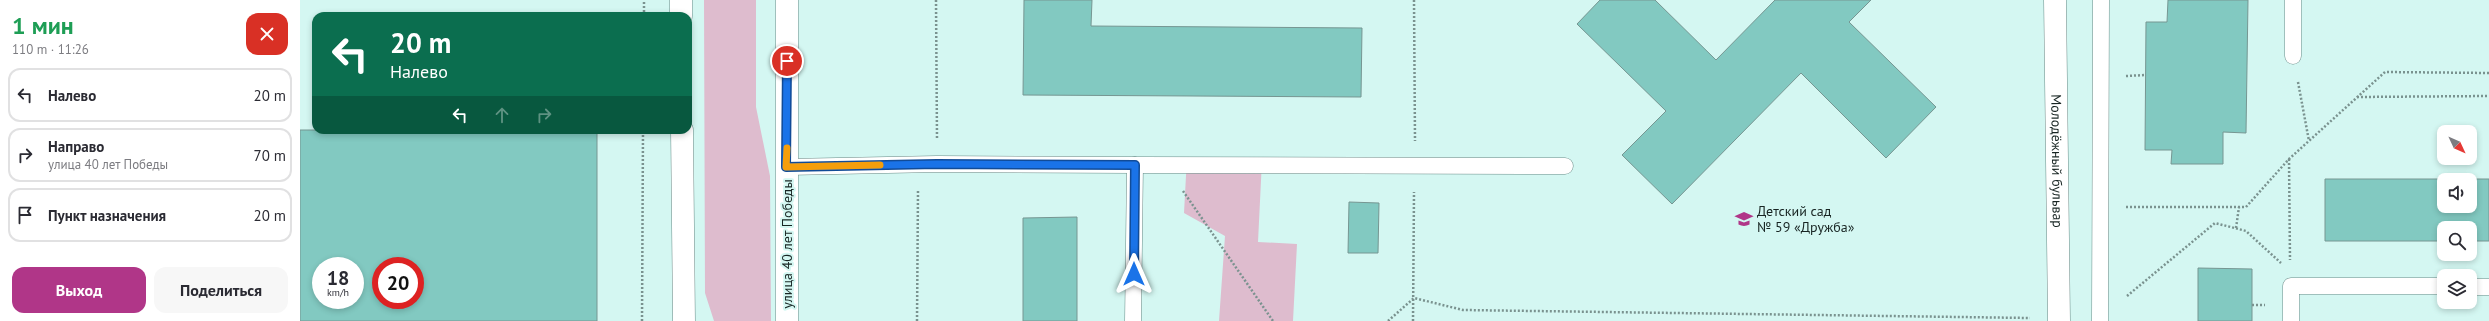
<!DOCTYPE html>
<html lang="ru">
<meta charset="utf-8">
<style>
:root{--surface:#fff;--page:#f7f7f7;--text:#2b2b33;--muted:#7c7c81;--line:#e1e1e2;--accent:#b03688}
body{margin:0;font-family:"PT Sans",sans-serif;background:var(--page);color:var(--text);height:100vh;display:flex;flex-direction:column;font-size:15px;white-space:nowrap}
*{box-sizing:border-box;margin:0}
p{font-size:13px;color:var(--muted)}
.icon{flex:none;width:22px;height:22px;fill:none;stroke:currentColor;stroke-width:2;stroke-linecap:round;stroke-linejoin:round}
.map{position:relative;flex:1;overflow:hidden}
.drawer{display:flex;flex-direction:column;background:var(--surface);width:300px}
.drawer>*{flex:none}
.guide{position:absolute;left:12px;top:12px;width:380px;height:122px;border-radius:12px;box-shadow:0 2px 6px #0003;background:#0b6e4f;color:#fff;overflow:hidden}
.needle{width:26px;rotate:134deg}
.controls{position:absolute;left:2137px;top:125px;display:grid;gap:8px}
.controls a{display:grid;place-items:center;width:40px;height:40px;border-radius:8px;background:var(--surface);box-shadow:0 2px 6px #0003;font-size:20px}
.speed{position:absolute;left:12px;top:257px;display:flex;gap:8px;font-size:20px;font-weight:700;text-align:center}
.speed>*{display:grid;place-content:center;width:52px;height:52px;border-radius:50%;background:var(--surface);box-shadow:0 2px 6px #0003;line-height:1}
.speed small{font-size:10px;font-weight:400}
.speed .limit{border:6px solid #d22;background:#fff;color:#111}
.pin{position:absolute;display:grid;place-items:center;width:34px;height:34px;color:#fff;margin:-17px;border:2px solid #fff;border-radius:50%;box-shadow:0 1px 4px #0007}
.me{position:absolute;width:44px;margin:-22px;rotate:0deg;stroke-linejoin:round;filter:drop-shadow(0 0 3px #0008)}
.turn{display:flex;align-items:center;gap:14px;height:84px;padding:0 12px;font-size:18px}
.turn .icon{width:52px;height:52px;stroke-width:2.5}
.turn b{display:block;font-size:28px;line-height:34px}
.lanes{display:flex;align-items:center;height:38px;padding:0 12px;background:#0003;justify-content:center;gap:20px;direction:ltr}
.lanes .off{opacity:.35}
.round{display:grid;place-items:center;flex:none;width:42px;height:42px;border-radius:12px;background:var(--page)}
.headline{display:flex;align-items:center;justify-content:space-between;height:68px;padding:0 12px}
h1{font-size:24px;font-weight:600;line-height:30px;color:#1e9e55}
.cta{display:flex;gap:8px;margin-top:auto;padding:8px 12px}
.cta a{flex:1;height:46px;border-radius:12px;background:var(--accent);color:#fff;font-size:16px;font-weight:600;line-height:46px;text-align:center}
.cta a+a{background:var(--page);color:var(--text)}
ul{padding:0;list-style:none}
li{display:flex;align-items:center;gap:12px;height:54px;margin:0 8px 6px;padding:0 4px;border:2px solid var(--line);border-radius:12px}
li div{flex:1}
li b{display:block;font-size:15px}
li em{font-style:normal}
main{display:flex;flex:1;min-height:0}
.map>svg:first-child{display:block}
.green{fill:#debcce}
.building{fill:#82c9c1;stroke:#769692;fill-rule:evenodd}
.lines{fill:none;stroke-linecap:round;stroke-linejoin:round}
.service-casing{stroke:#6a8a86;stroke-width:17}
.pedestrian-casing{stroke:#6a8a86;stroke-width:23}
.tertiary-casing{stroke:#6a8a86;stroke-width:23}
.path{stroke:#7a928f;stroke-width:2.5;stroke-dasharray:2 2;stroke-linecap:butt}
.service{stroke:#fff;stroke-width:16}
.pedestrian{stroke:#fff;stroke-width:22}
.tertiary{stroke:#fff;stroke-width:22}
.route-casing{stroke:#114b97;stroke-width:10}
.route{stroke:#1a73e8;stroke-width:7}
.slow{stroke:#f59e0b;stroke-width:7}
.labels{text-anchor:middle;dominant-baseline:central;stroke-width:4;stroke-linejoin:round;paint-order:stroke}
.street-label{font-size:14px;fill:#182523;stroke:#d4f7f2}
.poi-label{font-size:14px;fill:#182523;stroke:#d4f7f2;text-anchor:start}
</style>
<main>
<section class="drawer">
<div class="headline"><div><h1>1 мин</h1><p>110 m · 11:26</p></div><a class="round" style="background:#d93025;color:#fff"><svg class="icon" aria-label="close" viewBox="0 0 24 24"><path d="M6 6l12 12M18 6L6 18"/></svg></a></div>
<ul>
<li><svg class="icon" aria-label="left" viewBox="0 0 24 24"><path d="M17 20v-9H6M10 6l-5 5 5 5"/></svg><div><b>Налево</b></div><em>20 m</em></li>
<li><svg class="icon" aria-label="right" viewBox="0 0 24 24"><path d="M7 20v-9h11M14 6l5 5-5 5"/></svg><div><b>Направо</b><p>улица 40 лет Победы</p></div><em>70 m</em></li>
<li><svg class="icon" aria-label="arrive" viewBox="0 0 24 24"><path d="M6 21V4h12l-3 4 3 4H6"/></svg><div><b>Пункт назначения</b></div><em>20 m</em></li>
</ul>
<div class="cta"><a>Выход</a><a>Поделиться</a></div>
</section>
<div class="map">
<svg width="2189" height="321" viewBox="0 0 2189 321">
<rect width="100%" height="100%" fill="#d4f7f2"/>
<g class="green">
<path d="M 404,0 L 456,0 L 456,107 L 470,176 L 471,321 L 414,321 L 405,293 Z"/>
<path d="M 887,157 L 962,160 L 958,242 L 997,244 L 993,321 L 919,321 L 925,236 L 884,213 Z"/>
</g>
<g class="building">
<path d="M 724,0 L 792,0 L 791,26 L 1062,28 L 1061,97 L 723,95 Z"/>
<path d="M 1300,0 L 1355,0 L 1416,60 L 1475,0 L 1571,0 L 1549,22 L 1636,107 L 1586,158 L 1501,73 L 1372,204 L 1322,155 L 1366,111 L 1277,24 Z"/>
<path d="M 1868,0 L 1948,0 L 1946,133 L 1923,132 L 1923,164 L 1871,164 L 1872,150 L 1845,150 L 1846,22 L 1867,22 Z"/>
<path d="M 0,130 L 297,130 L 297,321 L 0,321 ZM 21,266 L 55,266 L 55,300 L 21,300 ZM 81,266 L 115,266 L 115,300 L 81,300 Z"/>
<path d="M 2025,179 L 2189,179 L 2189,241 L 2170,241 L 2170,228 L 2144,228 L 2144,241 L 2025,241 ZM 2144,180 L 2170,180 L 2170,206 L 2144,206 Z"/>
<path d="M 1049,202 L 1079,203 L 1078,253 L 1048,253 Z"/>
<path d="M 777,217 L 777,321 L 723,321 L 723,218 Z"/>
<path d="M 1898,268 L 1952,269 L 1952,321 L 1898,321 Z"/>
</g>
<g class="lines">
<g class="service-casing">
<g id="service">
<path d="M 1993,56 L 1993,0"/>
<path d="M 835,165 L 1265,166"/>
<path d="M 487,167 L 637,164 L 835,165 L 833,321"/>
<path d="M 2170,287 L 2189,287"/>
<path d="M 1800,321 L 1801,0"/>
<path d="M 1991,321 L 1991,286 L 2144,286"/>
</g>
</g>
<g class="pedestrian-casing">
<g id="pedestrian">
<path id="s1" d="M 1755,0 L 1759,321"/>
</g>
</g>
<g class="tertiary-casing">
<g id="tertiary">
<path d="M 381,0 L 381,16"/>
<path d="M 487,0 L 487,321"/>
<path d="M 382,130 L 384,321"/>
</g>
</g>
<g class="path">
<path d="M 636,0 L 637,139"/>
<path d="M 1114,0 L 1115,141"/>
<path d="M 344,16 L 344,0"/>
<path d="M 1826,76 L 1846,75"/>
<path d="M 1998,82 L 2009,141"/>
<path d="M 2057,97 L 2189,96"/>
<path d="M 1989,159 L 1990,260"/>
<path d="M 883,191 L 973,321"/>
<path d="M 1826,207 L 1946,207 L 1989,159 L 2085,72 L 2189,73"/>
<path d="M 1936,228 L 1939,207"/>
<path d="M 1827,296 L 1915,223 L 1946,231 L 1981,263"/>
<path d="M 1952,305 L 1965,305"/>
<path d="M 342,321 L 343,130"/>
<path d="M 617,321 L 618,190"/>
<path d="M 1088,321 L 1114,298 L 1163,310 L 1730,318"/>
<path d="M 1113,321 L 1114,192"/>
</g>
<use href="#service" class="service"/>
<use href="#pedestrian" class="pedestrian"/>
<use href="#tertiary" class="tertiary"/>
</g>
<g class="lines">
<g class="route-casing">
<path id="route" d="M 487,61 L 486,167 L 637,164 L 835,165 L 834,274"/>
</g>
<use href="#route" class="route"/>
<path class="slow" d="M 487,148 L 486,167 L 580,165"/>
</g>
<defs>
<g id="school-bare" transform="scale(1.38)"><path d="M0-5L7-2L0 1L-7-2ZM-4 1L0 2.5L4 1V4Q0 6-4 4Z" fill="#b03688" stroke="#d4f7f2" stroke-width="2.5" paint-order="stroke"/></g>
</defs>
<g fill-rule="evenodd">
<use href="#school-bare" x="1444" y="219"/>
</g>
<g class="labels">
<g class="street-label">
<text stroke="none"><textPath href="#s1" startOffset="161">Молодёжный бульвар</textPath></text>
<text transform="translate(487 244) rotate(-90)">улица 40 лет Победы</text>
</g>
<g class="poi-label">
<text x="1457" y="211">Детский сад<tspan x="1457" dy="16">№ 59 «Дружба»</tspan></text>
</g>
</g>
</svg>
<div class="controls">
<a><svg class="needle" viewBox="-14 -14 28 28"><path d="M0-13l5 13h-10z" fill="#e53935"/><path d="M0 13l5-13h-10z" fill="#7c7c81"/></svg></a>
<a><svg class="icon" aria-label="sound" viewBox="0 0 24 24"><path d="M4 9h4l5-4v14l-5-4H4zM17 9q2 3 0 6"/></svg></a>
<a><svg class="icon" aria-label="search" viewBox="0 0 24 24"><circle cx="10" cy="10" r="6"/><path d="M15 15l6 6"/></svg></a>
<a><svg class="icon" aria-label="layers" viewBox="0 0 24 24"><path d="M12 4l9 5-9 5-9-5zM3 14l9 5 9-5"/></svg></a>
</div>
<div class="speed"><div>18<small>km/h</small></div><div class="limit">20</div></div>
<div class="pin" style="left:487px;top:61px;background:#d93025"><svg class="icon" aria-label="arrive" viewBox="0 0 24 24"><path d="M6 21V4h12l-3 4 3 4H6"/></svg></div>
<svg class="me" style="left:834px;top:274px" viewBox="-20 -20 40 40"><path d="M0-17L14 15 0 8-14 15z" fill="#1a73e8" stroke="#fff" stroke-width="4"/></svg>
<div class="guide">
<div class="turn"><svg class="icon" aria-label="left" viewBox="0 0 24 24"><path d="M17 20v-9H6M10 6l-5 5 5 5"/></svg><div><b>20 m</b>Налево</div></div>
<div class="lanes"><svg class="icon" aria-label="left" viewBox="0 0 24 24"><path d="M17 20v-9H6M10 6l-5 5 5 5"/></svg><svg class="icon off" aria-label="ahead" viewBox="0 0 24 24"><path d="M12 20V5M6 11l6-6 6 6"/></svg><svg class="icon off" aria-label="right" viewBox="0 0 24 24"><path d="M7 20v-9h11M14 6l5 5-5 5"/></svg></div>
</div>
</div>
</main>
